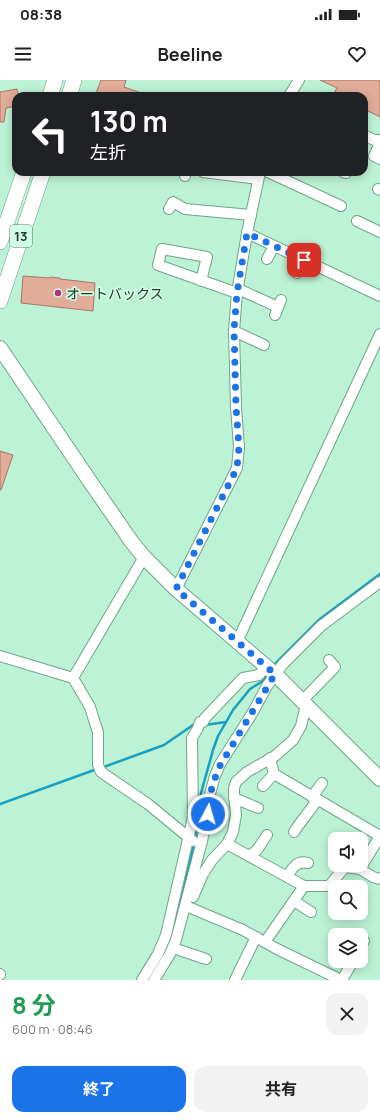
<!DOCTYPE html>
<html lang="ja">
<meta charset="utf-8">
<style>
:root{--surface:#fff;--page:#f2f2f2;--text:#222;--muted:#767676;--accent:#1a73e8}
body{margin:0;font-family:Manrope,"Noto Sans JP",sans-serif;background:var(--page);color:var(--text);height:100vh;display:flex;flex-direction:column;font-size:15px;white-space:nowrap}
*{box-sizing:border-box;margin:0}
p{font-size:13px;color:var(--muted)}
.icon{flex:none;width:22px;height:22px;fill:none;stroke:currentColor;stroke-width:2;stroke-linecap:round;stroke-linejoin:round}
.map{position:relative;height:900px;overflow:hidden}
.panel{display:flex;flex-direction:column;background:var(--surface);flex:1}
.panel>*{flex:none}
.guide{position:absolute;left:12px;top:12px;width:356px;height:84px;border-radius:12px;box-shadow:0 2px 10px #0003;background:#202124;color:#fff;overflow:hidden}
.fabs{position:absolute;left:328px;top:752px;display:grid;gap:8px}
.fabs a{display:grid;place-items:center;width:40px;height:40px;border-radius:8px;background:var(--surface);box-shadow:0 2px 10px #0003;font-size:20px}
.pin{position:absolute;display:grid;place-items:center;width:34px;height:34px;color:#fff;margin:-17px;border-radius:8px;box-shadow:0 2px 6px #0006}
.me{position:absolute;width:44px;margin:-22px;rotate:6deg;stroke-linejoin:round;filter:drop-shadow(0 0 3px #0008)}
.turn{display:flex;align-items:center;gap:14px;height:84px;padding:0 12px;font-size:18px}
.turn .icon{width:52px;height:52px;stroke-width:2.5}
.turn b{display:block;font-size:28px;line-height:34px}
.round{display:grid;place-items:center;flex:none;width:42px;height:42px;border-radius:12px;background:var(--page)}
.summary{display:flex;align-items:center;justify-content:space-between;height:68px;padding:0 12px}
h1{font-size:24px;font-weight:700;line-height:30px;color:#1e9e55}
.action{display:flex;gap:8px;margin-top:auto;padding:8px 12px}
.action a{flex:1;height:46px;border-radius:12px;background:var(--accent);color:#fff;font-size:16px;font-weight:700;line-height:46px;text-align:center}
.action a+a{background:var(--page);color:var(--text)}
.status{display:flex;justify-content:space-between;align-items:center;height:28px;padding:0 20px;background:var(--surface);direction:ltr}
.status svg{height:11px;fill:currentColor}
header{display:flex;justify-content:space-between;align-items:center;height:52px;padding:0 12px;background:var(--surface);font-size:18px;font-weight:700}
.map>svg:first-child{display:block}
.lines{fill:none;stroke-linecap:round;stroke-linejoin:round}
.stream{stroke:#17a0c3;stroke-width:2.5}
.building{fill:#e1ac98;stroke:#a87765}
.street-casing{stroke:#70a489;stroke-width:12}
.secondary-casing{stroke:#70a489;stroke-width:16}
.primary-casing{stroke:#70a489;stroke-width:16}
.street{stroke:#fff;stroke-width:10}
.secondary{stroke:#fff;stroke-width:14}
.primary{stroke:#fff;stroke-width:15}
.route{stroke:#1a73e8;stroke-width:7;stroke-dasharray:0 12.6}
.poi-dot{fill:#a83086;stroke:#d2fde5;stroke-width:1.5}
.labels{text-anchor:middle;dominant-baseline:central;stroke-width:3.5;stroke-linejoin:round;paint-order:stroke}
.shield{fill:#d2fde5;stroke:#587465;stroke-width:1}
.shield-label{font-size:13px;font-weight:bold;fill:#23392e}
.poi-label{font-size:14px;fill:#23392e;stroke:#d2fde5;text-anchor:start}
</style>
<div class="status"><b>08:38</b><svg viewBox="0 0 49 12"><path d="M0 12V9h3v3zM5 12V6h3v6zM10 12V3h3v9zM15 12V0h3v12zM26 1h20v11H26zM47 4h2v5h-2z"/></svg></div>
<header><svg class="icon" aria-label="menu" viewBox="0 0 24 24"><path d="M4 6h16M4 12h16M4 18h16"/></svg>Beeline<svg class="icon" aria-label="heart" viewBox="0 0 24 24"><path d="M12 20l-8-8c-3-5 5-10 8-4 3-6 11-1 8 4z"/></svg></header>
<div class="map">
<svg width="380" height="900" viewBox="0 0 380 900">
<rect width="100%" height="100%" fill="#bcf2d5"/>
<g class="lines">
<g class="stream">
<path d="M 273,586 L 320,539 L 380,494"/>
<path d="M 205,645 L 226,642"/>
<path d="M 101,688 L 164,665 L 193,645 L 196,645"/>
<path d="M 0,724 L 97,689"/>
<path d="M 195,758 L 200,737 L 201,713 L 213,670 L 218,656 L 233,630 L 250,609 L 263,601 L 268,593"/>
<path d="M 161,880 C 178,842 185,803 194,763"/>
</g>
</g>
<g class="building">
<path d="M 101,0 L 126,0 L 124,7 L 147,15 L 147,16 L 95,16 Z"/>
<path d="M 320,0 L 380,0 L 380,37 L 366,30 L 367,27 L 364,26 L 364,16 L 340,16 L 334,13 L 337,8 Z"/>
<path d="M 17,9 L 19,16 L 16,16 L 16,26 L 6,28 L 4,42 L 0,42 L 0,12 Z"/>
<path d="M 23,196 L 50,198 L 50,197 L 60,198 L 60,199 L 95,203 L 93,231 L 21,223 Z"/>
<path d="M 0,371 L 13,375 L 1,410 L 0,410 Z"/>
</g>
<g class="lines">
<g class="street-casing">
<g id="street">
<path d="M 289,16 L 299,0"/>
<path d="M 364,55 L 374,60 L 380,60"/>
<path d="M 380,63 L 374,76 L 380,79"/>
<path d="M 203,92 L 258,99"/>
<path d="M 268,92 L 341,126"/>
<path d="M 343,92 L 346,93"/>
<path d="M 185,96 L 185,92"/>
<path d="M 378,109 L 380,110"/>
<path d="M 169,129 L 173,122 L 185,129 L 251,135"/>
<path d="M 357,141 L 380,152"/>
<path d="M 247,153 L 380,216"/>
<path d="M 267,179 L 274,166"/>
<path d="M 297,193 L 304,180"/>
<path d="M 201,201 L 207,177 L 162,169 L 158,185 L 237,213"/>
<path d="M 238,209 L 278,227"/>
<path d="M 275,235 L 281,220"/>
<path d="M 234,251 L 264,265"/>
<path d="M 176,509 L 237,388 L 239,367 L 236,327 L 234,251 L 237,213 L 247,153 L 260,92"/>
<path d="M 237,562 L 380,254"/>
<path d="M 0,576 L 73,598 L 90,627 L 94,640 L 98,652 L 98,685 L 101,692 L 148,724 L 193,761"/>
<path d="M 73,598 L 144,477"/>
<path d="M 302,621 L 335,587 L 329,580"/>
<path d="M 270,678 L 274,694 L 380,756"/>
<path d="M 263,706 L 274,694"/>
<path d="M 312,717 L 322,703"/>
<path d="M 234,718 L 258,728"/>
<path d="M 294,752 C 301,741 310,731 317,720"/>
<path d="M 227,764 L 304,806 L 329,806 L 345,787 L 360,789 L 373,797 L 380,799"/>
<path d="M 249,776 L 257,770 L 267,755"/>
<path d="M 360,789 L 380,756"/>
<path d="M 287,797 C 292,788 297,780 308,783"/>
<path d="M 193,817 L 203,794 L 212,780 L 227,764 L 233,752 L 236,735 L 234,713 L 234,708 L 236,702 L 247,692 L 275,676 L 293,660 L 301,646 L 306,625"/>
<path d="M 294,821 L 311,832"/>
<path d="M 186,826 L 243,850 L 277,869 L 341,900"/>
<path d="M 265,862 L 304,806"/>
<path d="M 361,866 L 364,861"/>
<path d="M 173,868 L 206,879"/>
<path d="M 0,894 L 0,895"/>
<path d="M 142,900 L 158,874 L 166,855 L 191,746 L 193,736 L 192,658 L 198,648 L 200,642 L 203,642 L 205,638 L 243,598 L 259,595 L 266,586"/>
<path d="M 154,900 L 170,874 L 176,860 L 202,761 L 208,734 L 210,714 L 215,696 L 220,684 L 253,632 L 267,606 L 283,584 L 321,546 L 380,502"/>
<path d="M 235,900 L 256,857"/>
<path d="M 342,900 L 353,881"/>
</g>
</g>
<g class="secondary-casing">
<path id="secondary" d="M 0,268 L 89,400 L 131,461 L 144,477 L 176,509 L 275,594 L 380,699"/>
</g>
<g class="primary-casing">
<g id="primary">
<path d="M 50,16 L 55,0"/>
<path d="M 69,16 L 74,0"/>
<path d="M 0,162 L 24,92"/>
<path d="M 0,221 L 43,92"/>
</g>
</g>
<use href="#street" class="street"/>
<use href="#secondary" class="secondary"/>
<use href="#primary" class="primary"/>
</g>
<g class="lines">
<path class="route" d="M 208,734 L 210,714 L 218,689 L 275,594 L 176,509 L 237,388 L 239,367 L 236,327 L 234,250 L 237,213 L 247,153 L 304,180"/>
</g>
<circle class="poi-dot" cx="58" cy="213" r="4"/>
<g class="labels">
<rect class="shield" x="10" y="145" width="22" height="22" rx="3"/>
<g class="shield-label">
<text x="21" y="156">13</text>
</g>
<g class="poi-label">
<text x="66" y="213">オートバックス</text>
</g>
</g>
</svg>
<div class="fabs">
<a><svg class="icon" aria-label="sound" viewBox="0 0 24 24"><path d="M4 9h4l5-4v14l-5-4H4zM17 9q2 3 0 6"/></svg></a>
<a><svg class="icon" aria-label="search" viewBox="0 0 24 24"><circle cx="10" cy="10" r="6"/><path d="M15 15l6 6"/></svg></a>
<a><svg class="icon" aria-label="layers" viewBox="0 0 24 24"><path d="M12 4l9 5-9 5-9-5zM3 14l9 5 9-5"/></svg></a>
</div>
<div class="pin" style="left:304px;top:180px;background:#d93025"><svg class="icon" aria-label="arrive" viewBox="0 0 24 24"><path d="M6 21V4h12l-3 4 3 4H6"/></svg></div>
<svg class="me" style="left:208px;top:734px" viewBox="-20 -20 40 40"><circle r="17" fill="#1a73e8" stroke="#fff" stroke-width="3"/><path d="M0-11L8 9 0 5-8 9z" fill="#fff"/></svg>
<div class="guide">
<div class="turn"><svg class="icon" aria-label="left" viewBox="0 0 24 24"><path d="M17 20v-9H6M10 6l-5 5 5 5"/></svg><div><b>130 m</b>左折</div></div>
</div>
</div>
<section class="panel">
<div class="summary"><div><h1>8 分</h1><p>600 m · 08:46</p></div><a class="round"><svg class="icon" aria-label="close" viewBox="0 0 24 24"><path d="M6 6l12 12M18 6L6 18"/></svg></a></div>
<div class="action"><a>終了</a><a>共有</a></div>
</section>
